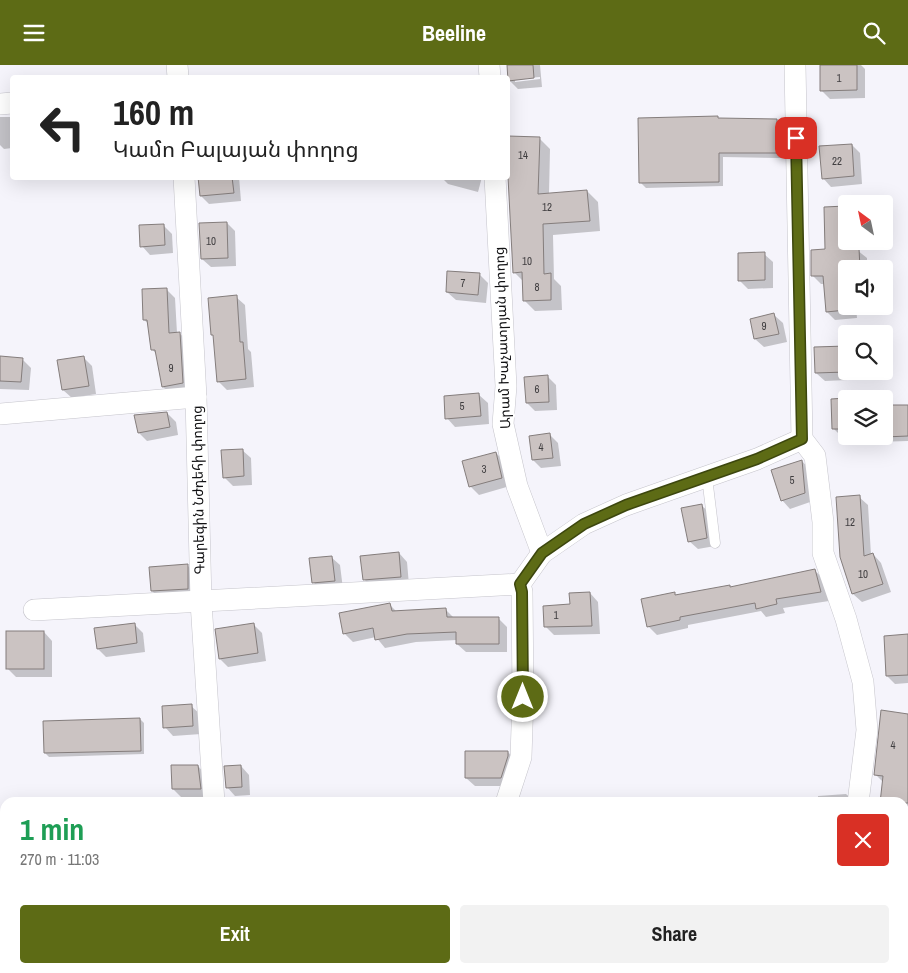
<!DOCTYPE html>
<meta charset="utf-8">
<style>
:root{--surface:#fff;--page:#f2f2f2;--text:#222;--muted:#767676;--accent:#5d6b15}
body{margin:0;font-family:"Archivo Narrow","Noto Sans Armenian",sans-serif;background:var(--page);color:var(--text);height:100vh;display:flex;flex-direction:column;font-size:19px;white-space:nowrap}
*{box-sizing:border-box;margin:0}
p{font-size:16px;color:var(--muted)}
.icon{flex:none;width:28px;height:28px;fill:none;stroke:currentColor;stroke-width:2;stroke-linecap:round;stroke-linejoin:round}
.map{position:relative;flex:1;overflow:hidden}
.drawer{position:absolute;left:0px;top:732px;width:909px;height:176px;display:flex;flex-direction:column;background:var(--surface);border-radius:15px 15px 0 0;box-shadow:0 5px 20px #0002}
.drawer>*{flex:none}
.guide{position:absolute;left:10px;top:10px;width:500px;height:105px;border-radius:5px;box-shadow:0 5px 20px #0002;background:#fff;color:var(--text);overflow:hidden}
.needle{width:32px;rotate:327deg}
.tools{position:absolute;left:838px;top:130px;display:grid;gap:10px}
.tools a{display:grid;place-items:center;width:55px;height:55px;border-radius:5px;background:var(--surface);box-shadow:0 5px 20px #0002;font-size:25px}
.pin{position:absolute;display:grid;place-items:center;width:42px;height:42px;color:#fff;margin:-21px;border-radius:10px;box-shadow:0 2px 8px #0006}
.me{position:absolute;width:55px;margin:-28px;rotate:0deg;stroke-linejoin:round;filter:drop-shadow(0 0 4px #0008)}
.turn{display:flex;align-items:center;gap:18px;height:105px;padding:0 20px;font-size:22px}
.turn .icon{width:65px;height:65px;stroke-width:2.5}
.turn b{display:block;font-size:35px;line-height:42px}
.round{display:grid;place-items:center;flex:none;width:52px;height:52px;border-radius:5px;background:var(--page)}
.overview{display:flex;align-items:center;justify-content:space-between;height:85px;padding:0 20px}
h1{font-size:30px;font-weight:700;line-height:38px;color:#1e9e55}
.cta{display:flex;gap:10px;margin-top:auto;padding:10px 20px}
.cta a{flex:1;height:58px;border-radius:5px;background:var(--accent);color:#fff;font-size:20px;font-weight:700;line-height:58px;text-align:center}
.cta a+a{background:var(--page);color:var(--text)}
header{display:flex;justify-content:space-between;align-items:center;height:65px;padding:0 20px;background:var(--accent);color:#fff;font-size:22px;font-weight:700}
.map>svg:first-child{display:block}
.shadow{fill:#0003;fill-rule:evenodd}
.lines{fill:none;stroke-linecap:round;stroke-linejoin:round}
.stream{stroke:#7e9bcb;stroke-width:5}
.building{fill:#cbc3c2;stroke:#847d7c}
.lane-casing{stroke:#c5c4cb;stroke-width:11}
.street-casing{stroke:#c5c4cb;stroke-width:22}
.lane{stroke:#fff;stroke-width:10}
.street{stroke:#fff;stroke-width:21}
.route-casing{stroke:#3c460e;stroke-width:12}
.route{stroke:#5d6b15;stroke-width:9}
.labels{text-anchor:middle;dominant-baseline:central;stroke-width:4;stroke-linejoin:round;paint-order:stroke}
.number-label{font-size:11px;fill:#403e40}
.street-label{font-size:14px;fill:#121214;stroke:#fff}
</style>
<header><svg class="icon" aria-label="menu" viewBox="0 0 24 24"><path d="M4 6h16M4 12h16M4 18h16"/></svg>Beeline<svg class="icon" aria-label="search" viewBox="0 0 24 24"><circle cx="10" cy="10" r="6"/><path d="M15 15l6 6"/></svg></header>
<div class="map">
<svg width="908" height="908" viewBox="0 0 908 908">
<rect width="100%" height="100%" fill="#f5f4fb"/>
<g class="shadow">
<path d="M 508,0 L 540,0 L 542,22 L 518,24 L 509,15 ZM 540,12 L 540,14 L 515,17 L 515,14 Z"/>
<path d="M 821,0 L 861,0 L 865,4 L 865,33 L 830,34 L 821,25 Z"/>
<path d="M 0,52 L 12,52 L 12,83 L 4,84 L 0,80 Z"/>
<path d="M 719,55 L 776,55 L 781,60 L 781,93 L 723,92 L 723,121 L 646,123 L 641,118 Z"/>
<path d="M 508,72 L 539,73 L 550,84 L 549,129 L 587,126 L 598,137 L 600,166 L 553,170 L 554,214 L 561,221 L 562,245 L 535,246 L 524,235 L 524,217 L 514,207 L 508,108 Z"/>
<path d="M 852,80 L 860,88 L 862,119 L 831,122 L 823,113 Z"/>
<path d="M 199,112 L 239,112 L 241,136 L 209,139 L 201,131 Z"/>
<path d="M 441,112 L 482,112 L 478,127 L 448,119 Z"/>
<path d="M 846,142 L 846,176 L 857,176 L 857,185 L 867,193 L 867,204 L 846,204 L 846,241 L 856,241 L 857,253 L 835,255 L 827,247 L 824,219 L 821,219 L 813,211 L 827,186 L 825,143 Z"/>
<path d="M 227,158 L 235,166 L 236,201 L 211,202 L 202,194 Z"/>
<path d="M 163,160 L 172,169 L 173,188 L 150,190 L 142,181 Z"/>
<path d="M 764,189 L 773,197 L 773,223 L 748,224 L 739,215 Z"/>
<path d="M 479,209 L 488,218 L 486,238 L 456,235 L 447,227 Z"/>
<path d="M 167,225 L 175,233 L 177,268 L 179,268 L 188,276 L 191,327 L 172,330 L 163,322 L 157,290 L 152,284 L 149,259 L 144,255 Z"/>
<path d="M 236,232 L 245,240 L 248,284 L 251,287 L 254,322 L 227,325 L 218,316 L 215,272 L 212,269 Z"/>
<path d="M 774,250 L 783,258 L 787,277 L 764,282 L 755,274 L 751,255 Z"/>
<path d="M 846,282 L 846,306 L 870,306 L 870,314 L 825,316 L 816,308 L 815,284 Z"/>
<path d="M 0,292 L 22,294 L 31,303 L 29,325 L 0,324 Z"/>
<path d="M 84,293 L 92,301 L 96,329 L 72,333 L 63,325 Z"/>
<path d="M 547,311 L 556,320 L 557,345 L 535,346 L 527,338 Z"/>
<path d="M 479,330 L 488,338 L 489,359 L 455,362 L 447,353 Z"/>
<path d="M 833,335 L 846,335 L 846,368 L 838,368 L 833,363 Z"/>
<path d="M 908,341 L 908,376 L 876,377 L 871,372 L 884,371 L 884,342 Z"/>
<path d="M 167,348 L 176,357 L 178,370 L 147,376 L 139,368 Z"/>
<path d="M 549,369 L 558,378 L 561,401 L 541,403 L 533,395 Z"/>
<path d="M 242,385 L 251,393 L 252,420 L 233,421 L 224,412 Z"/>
<path d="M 496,388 L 505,397 L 510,421 L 479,430 L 470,421 Z"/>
<path d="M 802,396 L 810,405 L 813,436 L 790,444 L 782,435 Z"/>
<path d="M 859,432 L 868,440 L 871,490 L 873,489 L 881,498 L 891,527 L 862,537 L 853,529 L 841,492 Z"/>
<path d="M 701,440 L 710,448 L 715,481 L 698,484 L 689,476 Z"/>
<path d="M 399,488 L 407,497 L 409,520 L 372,523 L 364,514 Z"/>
<path d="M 331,492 L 340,500 L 343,524 L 322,526 L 313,517 Z"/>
<path d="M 187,500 L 196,509 L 196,532 L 161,534 L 152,526 Z"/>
<path d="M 815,506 L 824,514 L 829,536 L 783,543 L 785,548 L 766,552 L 761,546 L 688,560 L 688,563 L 657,570 L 648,561 L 674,529 L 677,531 L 731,523 Z"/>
<path d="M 590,528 L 598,537 L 600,569 L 554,570 L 545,561 L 571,540 Z"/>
<path d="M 390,540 L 397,547 L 446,545 L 454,553 L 498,553 L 507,562 L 507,587 L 466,587 L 457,579 L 457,575 L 416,577 L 385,583 L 376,572 L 353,577 L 344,568 Z"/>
<path d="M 134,559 L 143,568 L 145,587 L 106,592 L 98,584 Z"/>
<path d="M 254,560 L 262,568 L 266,596 L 228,602 L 220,594 Z"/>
<path d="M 44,567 L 52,576 L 52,612 L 16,612 L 7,603 Z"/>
<path d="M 908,571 L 908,618 L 895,619 L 887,611 Z"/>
<path d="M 191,641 L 200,649 L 201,669 L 173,671 L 165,662 Z"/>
<path d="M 908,650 L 908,765 L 904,765 L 904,738 L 875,709 Z"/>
<path d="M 140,654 L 144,658 L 144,689 L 49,692 L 45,688 Z"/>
<path d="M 508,687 L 516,696 L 509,721 L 475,721 L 466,713 Z"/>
<path d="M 198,701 L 206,710 L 208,732 L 181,732 L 173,724 Z"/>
<path d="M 241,701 L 249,710 L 250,730 L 235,731 L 227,722 Z"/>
<path d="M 846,729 L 855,737 L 818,738 L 818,731 Z"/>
<path d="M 908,838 L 908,873 L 904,863 L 904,840 Z"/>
<path d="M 230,904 L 273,904 L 274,908 L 230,908 Z"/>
<path d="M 632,904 L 693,904 L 685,908 L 635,908 Z"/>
</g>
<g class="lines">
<path class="stream" d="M 662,908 L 670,904"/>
</g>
<g class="building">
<path d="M 507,0 L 533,0 L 534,13 L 508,16 Z"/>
<path d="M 820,0 L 857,0 L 857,25 L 820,26 Z"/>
<path d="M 718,51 L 718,53 L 777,54 L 777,88 L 719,88 L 719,117 L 639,118 L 638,53 Z"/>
<path d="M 508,71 L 540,72 L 538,129 L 587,125 L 590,156 L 543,159 L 544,209 L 551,208 L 551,235 L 523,236 L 522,207 L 513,208 L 508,112 Z"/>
<path d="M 852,79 L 854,111 L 822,114 L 819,81 Z"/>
<path d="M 198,112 L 232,112 L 234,128 L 200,131 Z"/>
<path d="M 846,141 L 846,184 L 859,183 L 860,204 L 846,204 L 846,245 L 826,247 L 823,211 L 811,211 L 811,185 L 825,184 L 824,142 Z"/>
<path d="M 227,157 L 228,193 L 201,194 L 199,158 Z"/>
<path d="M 164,159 L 165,180 L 140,182 L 139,160 Z"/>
<path d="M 765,187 L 765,215 L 738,216 L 738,188 Z"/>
<path d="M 447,206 L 480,208 L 478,230 L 446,227 Z"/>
<path d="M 167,223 L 169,268 L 180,267 L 183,318 L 162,322 L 155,285 L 151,285 L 147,255 L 143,255 L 142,224 Z"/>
<path d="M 237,230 L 240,277 L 243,277 L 246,314 L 217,317 L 213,270 L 211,270 L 208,233 Z"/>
<path d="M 774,248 L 779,269 L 754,274 L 750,254 Z"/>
<path d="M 846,281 L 846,307 L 815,308 L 814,282 Z"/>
<path d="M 0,291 L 23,293 L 21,317 L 0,316 Z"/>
<path d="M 84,291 L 89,321 L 62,325 L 57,295 Z"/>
<path d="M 548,310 L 549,337 L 526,338 L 524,312 Z"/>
<path d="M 479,328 L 481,351 L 445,354 L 444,331 Z"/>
<path d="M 831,334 L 846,333 L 846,364 L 832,364 Z"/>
<path d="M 884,340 L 908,340 L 908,371 L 884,372 Z"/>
<path d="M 167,347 L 170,362 L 138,368 L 134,350 Z"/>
<path d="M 550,368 L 553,393 L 532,395 L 529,371 Z"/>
<path d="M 243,384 L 244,411 L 223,413 L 221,385 Z"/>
<path d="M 496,387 L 502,413 L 469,422 L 462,396 Z"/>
<path d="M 802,395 L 805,428 L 781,436 L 771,405 Z"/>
<path d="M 860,430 L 864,491 L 873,488 L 883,519 L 852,529 L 840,492 L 836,432 Z"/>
<path d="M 702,439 L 707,473 L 688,477 L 681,443 Z"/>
<path d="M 399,487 L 401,512 L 363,515 L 360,491 Z"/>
<path d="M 332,491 L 335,516 L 312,518 L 309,493 Z"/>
<path d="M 188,499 L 188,524 L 151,526 L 149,502 Z"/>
<path d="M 815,504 L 821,527 L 776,534 L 777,539 L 756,544 L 755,538 L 680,552 L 680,555 L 647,562 L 641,534 L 675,527 L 675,530 L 730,520 L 730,522 Z"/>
<path d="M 590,527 L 592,561 L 544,562 L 543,541 L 570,539 L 569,528 Z"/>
<path d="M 390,538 L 392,546 L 446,543 L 447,552 L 499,552 L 499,579 L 456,579 L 456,567 L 407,569 L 375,575 L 373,563 L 343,569 L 339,548 Z"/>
<path d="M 135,558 L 137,578 L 97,584 L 94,563 Z"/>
<path d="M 254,558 L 258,588 L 219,594 L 215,564 Z"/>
<rect x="6" y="566" width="38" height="38"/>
<path d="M 908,569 L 908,610 L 886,611 L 884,571 Z"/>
<path d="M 192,639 L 193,661 L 163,663 L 162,641 Z"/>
<path d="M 881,645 L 908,649 L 908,738 L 880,738 L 883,711 L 874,710 Z"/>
<path d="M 140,653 L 141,686 L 44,688 L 43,656 Z"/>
<path d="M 465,686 L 508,686 L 508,691 L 501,713 L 465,713 Z"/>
<path d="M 171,700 L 198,700 L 201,724 L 172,724 Z"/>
<path d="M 241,700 L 242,722 L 226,723 L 224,701 Z"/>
</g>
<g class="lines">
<g class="lane-casing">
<g id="lane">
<path d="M 707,412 L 715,478"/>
<path d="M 0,777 L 5,777"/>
<path d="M 222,904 L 223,908"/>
</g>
</g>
<g class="street-casing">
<g id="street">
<path d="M 177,0 L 178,12"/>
<path d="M 489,0 L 490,12"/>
<path d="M 795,0 L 802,374 L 815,391 L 823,457 L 823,488 L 846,554 L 863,617 L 867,665 L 858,738"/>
<path d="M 0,39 L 12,38"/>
<path d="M 184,112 L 196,332 L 201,537 L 214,738"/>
<path d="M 495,112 L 506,321 L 503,359 L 517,421 L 542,488"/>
<path d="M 0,349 L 196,332"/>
<path d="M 34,545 L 520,519"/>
<path d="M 506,738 L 521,692 L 523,632 L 522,527 L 520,519 L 542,488 L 584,459 L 626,440 L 757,394 L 802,374"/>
<path d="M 904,818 L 908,816"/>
<path d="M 898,904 L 900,908"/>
<path d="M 12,908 L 17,904"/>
<path d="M 703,908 L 711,904"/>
</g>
</g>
<use href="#lane" class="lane"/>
<use href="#street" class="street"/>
</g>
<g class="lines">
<g class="route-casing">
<path id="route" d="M 523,632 L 522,527 L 520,519 L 542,488 L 584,459 L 626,440 L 757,394 L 802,374 L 796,73"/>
</g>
<use href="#route" class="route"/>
</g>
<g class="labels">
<g class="number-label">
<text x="839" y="13">1</text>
<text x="523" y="90">14</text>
<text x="837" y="96">22</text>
<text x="547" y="142">12</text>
<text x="211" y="176">10</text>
<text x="527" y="196">10</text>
<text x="463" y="218">7</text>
<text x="537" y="222">8</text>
<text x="764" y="261">9</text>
<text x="171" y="303">9</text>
<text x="537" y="324">6</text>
<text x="462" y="341">5</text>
<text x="541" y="382">4</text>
<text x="484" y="404">3</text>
<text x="792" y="415">5</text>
<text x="850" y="457">12</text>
<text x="863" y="509">10</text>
<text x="556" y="550">1</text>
<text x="893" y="680">4</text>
</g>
<g class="street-label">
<text transform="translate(502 273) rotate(-92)">Արամ Խաչատրյան փողոց</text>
<text transform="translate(198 425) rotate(-91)">Գարեգին Նժդեհի փողոց</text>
</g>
</g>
</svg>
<div class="tools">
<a><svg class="needle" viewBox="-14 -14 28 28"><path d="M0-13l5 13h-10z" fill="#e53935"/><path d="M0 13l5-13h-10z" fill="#767676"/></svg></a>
<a><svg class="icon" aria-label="sound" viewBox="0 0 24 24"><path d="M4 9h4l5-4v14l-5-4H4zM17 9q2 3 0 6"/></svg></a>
<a><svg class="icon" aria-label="search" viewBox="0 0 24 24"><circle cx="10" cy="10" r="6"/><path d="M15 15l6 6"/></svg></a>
<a><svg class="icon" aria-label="layers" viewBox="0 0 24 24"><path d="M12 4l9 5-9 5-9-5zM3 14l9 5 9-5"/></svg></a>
</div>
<div class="pin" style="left:796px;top:73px;background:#d93025"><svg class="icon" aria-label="arrive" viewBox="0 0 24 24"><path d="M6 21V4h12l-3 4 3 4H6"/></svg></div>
<svg class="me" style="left:523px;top:632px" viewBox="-20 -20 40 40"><circle r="17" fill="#5d6b15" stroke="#fff" stroke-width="3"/><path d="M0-11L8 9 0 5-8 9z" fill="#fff"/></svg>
<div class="guide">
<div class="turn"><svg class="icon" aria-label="left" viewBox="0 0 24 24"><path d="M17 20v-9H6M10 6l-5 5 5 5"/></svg><div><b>160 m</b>Կամո Բալայան փողոց</div></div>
</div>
<section class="drawer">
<div class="overview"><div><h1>1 min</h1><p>270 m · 11:03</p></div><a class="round" style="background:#d93025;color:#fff"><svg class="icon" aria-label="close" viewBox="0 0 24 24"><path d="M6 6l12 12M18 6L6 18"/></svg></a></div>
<div class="cta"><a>Exit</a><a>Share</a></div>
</section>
</div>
